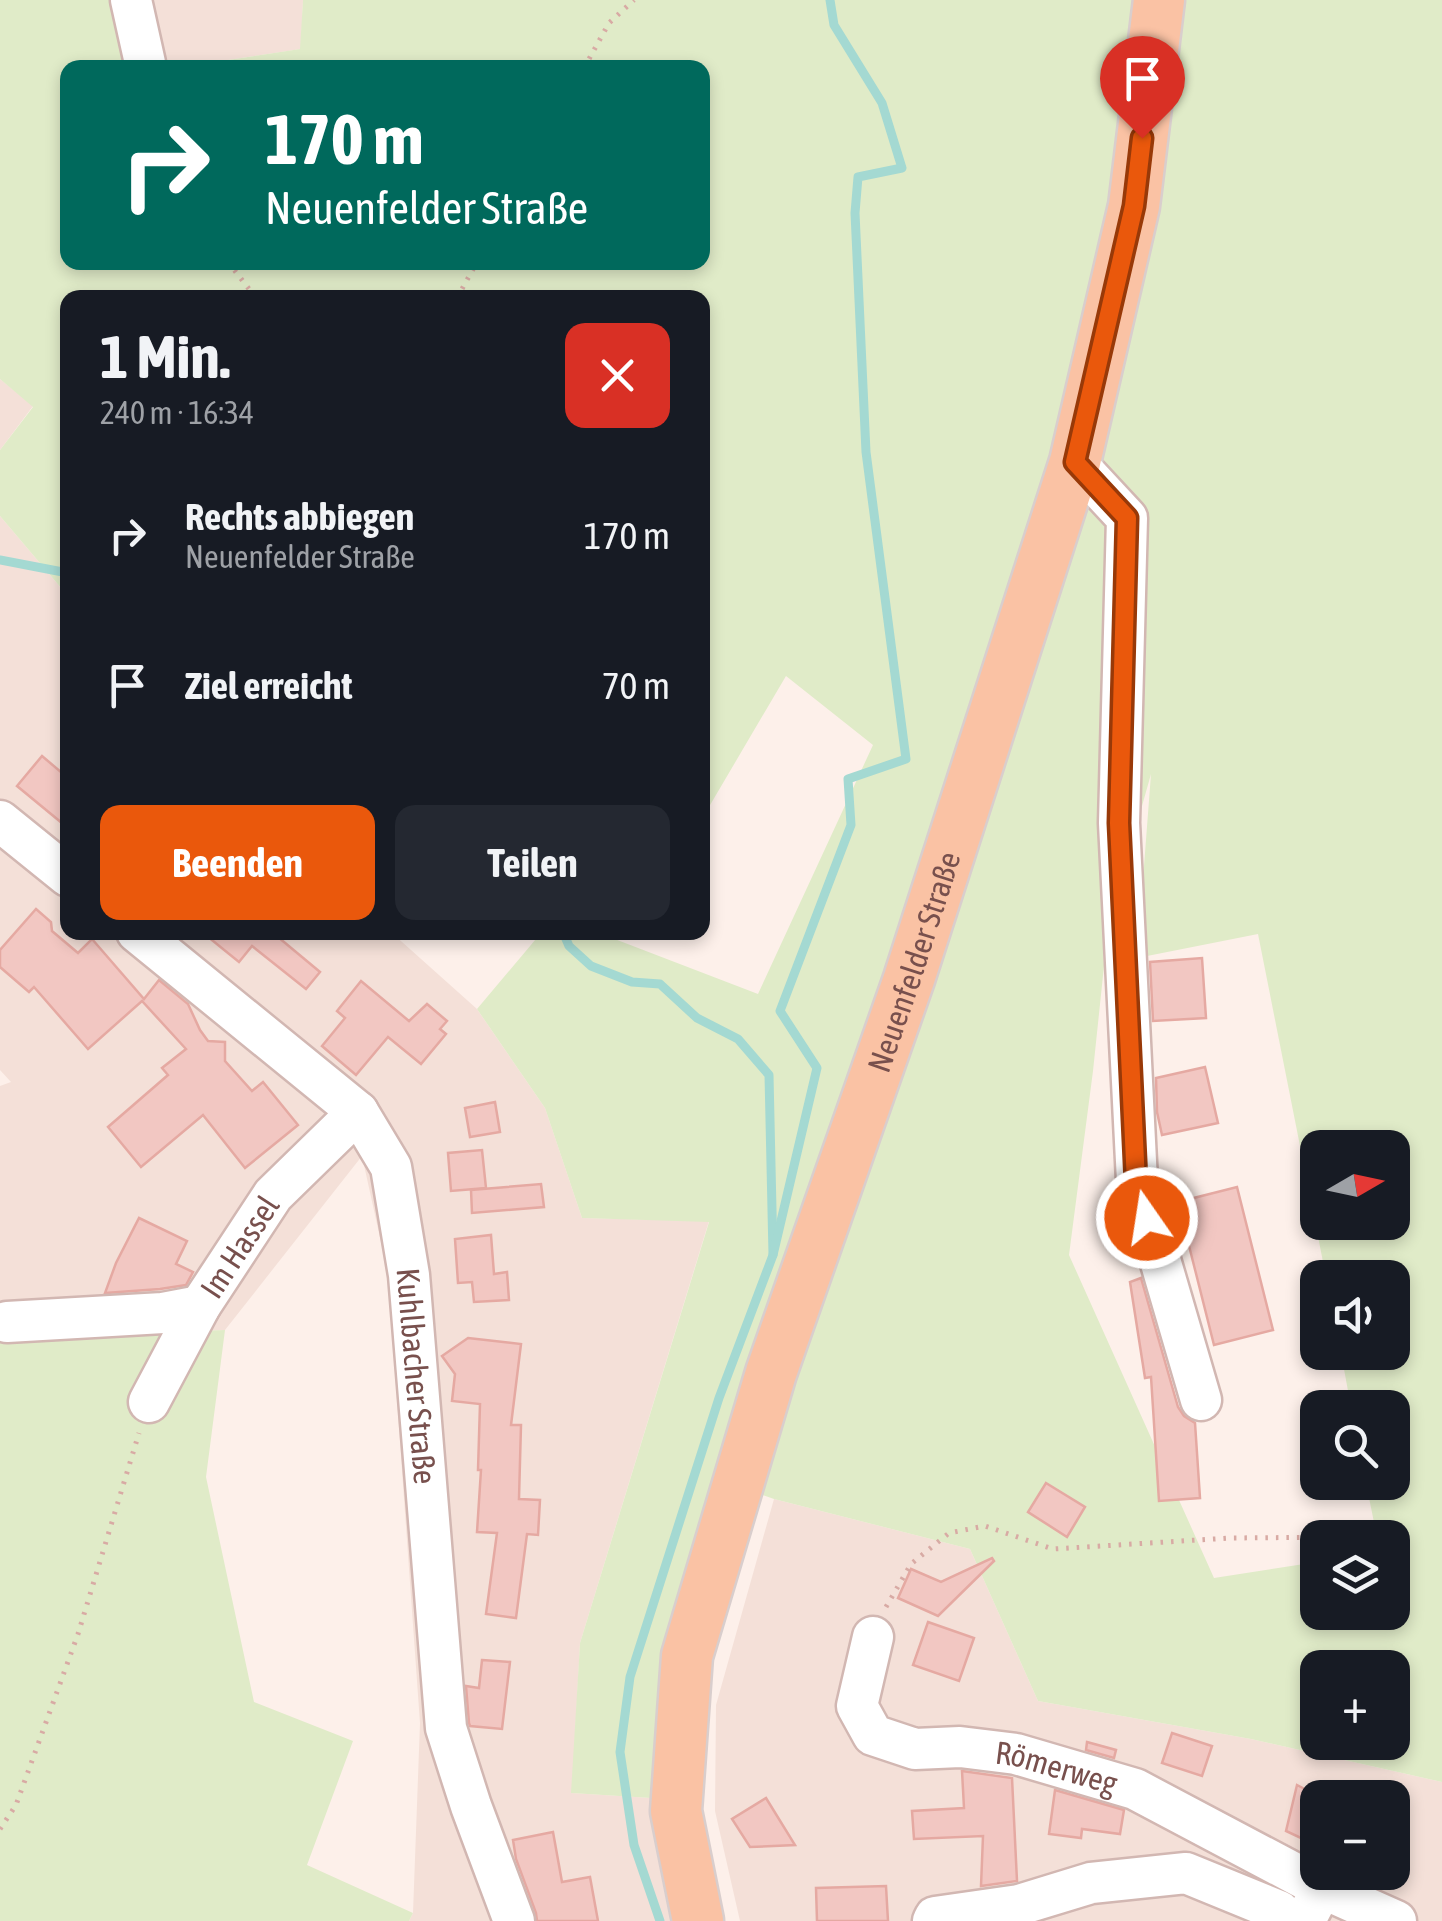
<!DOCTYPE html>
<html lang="de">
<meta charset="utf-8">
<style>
:root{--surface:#171b24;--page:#242831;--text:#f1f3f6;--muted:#9ea1a6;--accent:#ea580c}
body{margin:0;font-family:"Asap Condensed",sans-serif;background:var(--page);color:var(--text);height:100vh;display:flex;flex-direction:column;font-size:38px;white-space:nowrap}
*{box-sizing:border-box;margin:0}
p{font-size:32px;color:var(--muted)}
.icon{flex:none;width:55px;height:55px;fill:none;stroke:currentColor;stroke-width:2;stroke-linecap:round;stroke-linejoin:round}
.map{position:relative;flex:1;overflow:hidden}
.drawer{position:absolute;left:60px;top:290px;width:650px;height:650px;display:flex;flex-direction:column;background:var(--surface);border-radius:20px;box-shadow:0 5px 15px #0003}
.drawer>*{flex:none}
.banner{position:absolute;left:60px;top:60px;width:650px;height:210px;border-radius:20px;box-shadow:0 5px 15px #0003;background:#00695c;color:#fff;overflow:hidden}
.needle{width:65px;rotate:81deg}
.tools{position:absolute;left:1300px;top:1130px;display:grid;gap:20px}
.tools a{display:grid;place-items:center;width:110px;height:110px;border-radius:20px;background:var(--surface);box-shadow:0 5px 15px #0003;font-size:50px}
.pin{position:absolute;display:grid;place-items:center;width:85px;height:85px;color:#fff;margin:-102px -42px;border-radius:50% 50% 50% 0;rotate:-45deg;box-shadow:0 0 10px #0007}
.pin .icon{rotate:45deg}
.me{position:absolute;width:110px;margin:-55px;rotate:347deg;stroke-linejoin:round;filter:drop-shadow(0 0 8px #0008)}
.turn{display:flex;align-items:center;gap:35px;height:210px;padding:0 40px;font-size:45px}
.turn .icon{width:130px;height:130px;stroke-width:2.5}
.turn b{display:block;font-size:70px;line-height:85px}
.round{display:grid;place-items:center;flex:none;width:105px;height:105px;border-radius:20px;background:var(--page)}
.headline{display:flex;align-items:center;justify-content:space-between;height:170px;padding:0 40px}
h1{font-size:60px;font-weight:700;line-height:75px}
.action{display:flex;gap:20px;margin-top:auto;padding:20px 40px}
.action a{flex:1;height:115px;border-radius:20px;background:var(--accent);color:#fff;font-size:40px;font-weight:700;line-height:115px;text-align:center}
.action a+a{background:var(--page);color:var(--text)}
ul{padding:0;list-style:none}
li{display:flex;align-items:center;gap:30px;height:150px;padding:0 40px}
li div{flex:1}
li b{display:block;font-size:38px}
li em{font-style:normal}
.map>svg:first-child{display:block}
.residential{fill:#f4e0d8;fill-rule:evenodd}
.green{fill:#e0ebc8;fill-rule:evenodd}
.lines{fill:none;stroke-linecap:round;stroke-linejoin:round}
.stream{stroke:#a4d9d2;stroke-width:9}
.building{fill:#f2c7c2;stroke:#e5a9a2;stroke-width:2.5}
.minor-casing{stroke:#d2b7b2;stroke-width:45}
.major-casing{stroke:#d9cecd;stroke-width:55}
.path{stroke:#d8aaa4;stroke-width:5;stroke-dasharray:2.5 8;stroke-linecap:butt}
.minor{stroke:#fff;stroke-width:40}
.major{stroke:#fac2a4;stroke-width:50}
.route-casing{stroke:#983908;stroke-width:25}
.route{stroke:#ea580c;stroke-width:18}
.labels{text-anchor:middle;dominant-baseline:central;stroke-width:8;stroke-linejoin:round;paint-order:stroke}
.street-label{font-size:32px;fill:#78504d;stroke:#fff5f1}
</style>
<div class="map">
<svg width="1442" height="1921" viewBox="0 0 1442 1921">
<rect width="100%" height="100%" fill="#fdf0ea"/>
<g class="residential">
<path d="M 143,0 L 303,0 L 301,49 L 182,67 L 155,67 Z"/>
<path d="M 0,379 L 33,406 L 0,450 Z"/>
<path d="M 0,516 L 67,595 L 68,932 L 392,933 L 477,1009 L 545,1108 L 582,1218 L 709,1221 L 580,1643 L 572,1793 L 651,1798 L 671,1921 L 409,1921 L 413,1913 L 420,1723 L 388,1274 L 362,1156 L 225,1330 L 0,1338 L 0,1086 L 11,1082 L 0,1070 Z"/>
<path d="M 774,1499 L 970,1549 L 1038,1701 L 1251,1739 L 1442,1782 L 1442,1921 L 740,1921 L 715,1811 L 716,1705 ZM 1318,1798 L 1392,1798 L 1392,1872 L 1318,1872 Z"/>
</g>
<g class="green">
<path d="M 0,0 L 122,0 L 140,67 L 68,68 L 68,262 L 702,262 L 702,68 L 182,67 L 300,49 L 303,0 L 1442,0 L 1442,1782 L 1251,1739 L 1038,1701 L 970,1549 L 774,1499 L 721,1480 L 665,1684 L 651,1798 L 571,1793 L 580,1643 L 709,1222 L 582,1218 L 545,1108 L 477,1009 L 541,933 L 599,933 L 758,994 L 873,745 L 786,676 L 703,817 L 702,298 L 68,298 L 67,595 L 0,516 L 0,450 L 33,407 L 0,379 ZM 1151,774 L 1137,958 L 1258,934 L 1326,1277 L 1392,1278 L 1392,1352 L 1341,1353 L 1351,1407 L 1392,1408 L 1392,1482 L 1366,1483 L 1377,1537 L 1392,1538 L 1392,1612 L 1318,1612 L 1317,1562 L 1214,1578 L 1069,1255 L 1093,1071 L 1104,966 L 1103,945 ZM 1318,1148 L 1392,1148 L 1392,1222 L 1318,1222 ZM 1318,1668 L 1392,1668 L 1392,1742 L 1318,1742 Z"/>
<path d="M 225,1330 L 206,1477 L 254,1702 L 353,1741 L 307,1865 L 413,1913 L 409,1921 L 0,1921 L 0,1338 Z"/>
</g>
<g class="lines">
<g class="stream">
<path d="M 0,560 L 68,573"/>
<path d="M 563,932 L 569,946 L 591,966 L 632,982 L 660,984 L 697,1018 L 738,1039 L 769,1075 L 773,1255 L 719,1398 L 630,1677 L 620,1752 L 634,1845 L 660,1921"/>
<path d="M 773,1255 L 817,1068 L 780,1011 L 851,825 L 848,779 L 906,759 L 866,452 L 855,213 L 858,177 L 902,168 L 882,103 L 834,25 L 830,0"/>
</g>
</g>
<g class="building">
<path d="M 42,756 L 68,778 L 68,828 L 17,786 Z"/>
<path d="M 36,909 L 51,922 L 52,931 L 78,953 L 92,939 L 144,999 L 159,980 L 188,1004 L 200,1030 L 208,1041 L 225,1042 L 225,1061 L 252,1091 L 263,1082 L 298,1125 L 245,1168 L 203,1115 L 141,1167 L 108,1127 L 168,1075 L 162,1068 L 186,1049 L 142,1001 L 88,1049 L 34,987 L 29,992 L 0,967 L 0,950 Z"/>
<path d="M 202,932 L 272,932 L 320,972 L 306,989 L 252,946 L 239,962 Z"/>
<path d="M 1202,958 L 1206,1018 L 1153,1021 L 1150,962 Z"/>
<path d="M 361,981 L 409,1021 L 427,1004 L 447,1021 L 440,1029 L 446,1034 L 421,1064 L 388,1037 L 356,1075 L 322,1046 L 345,1018 L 337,1011 Z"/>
<path d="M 1205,1067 L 1218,1123 L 1162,1135 L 1157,1112 L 1156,1078 Z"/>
<path d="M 495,1102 L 500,1132 L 470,1137 L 465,1108 Z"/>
<path d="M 482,1150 L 486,1188 L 451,1191 L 448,1153 Z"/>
<path d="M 541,1184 L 544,1207 L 472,1213 L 471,1190 Z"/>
<path d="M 1237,1187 L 1273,1330 L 1214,1345 L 1178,1202 Z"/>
<path d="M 139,1218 L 187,1241 L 176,1264 L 193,1272 L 186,1285 L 160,1289 L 105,1293 L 116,1263 Z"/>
<path d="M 491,1235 L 494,1274 L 507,1272 L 509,1300 L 474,1302 L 472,1282 L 458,1283 L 455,1239 Z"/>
<path d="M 1141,1278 L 1178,1407 L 1184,1416 L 1195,1423 L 1200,1498 L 1159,1501 L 1151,1377 L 1145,1378 L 1130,1282 Z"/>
<path d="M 468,1338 L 521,1344 L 511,1425 L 521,1425 L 519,1499 L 540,1500 L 538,1535 L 527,1534 L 516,1618 L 486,1614 L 497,1533 L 477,1532 L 481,1470 L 478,1470 L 480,1404 L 452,1401 L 455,1374 L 442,1356 Z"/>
<path d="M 1046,1483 L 1085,1507 L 1067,1537 L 1028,1512 Z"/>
<path d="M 992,1558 L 994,1561 L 938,1616 L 898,1598 L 911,1569 L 941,1582 Z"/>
<path d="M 928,1622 L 974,1638 L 959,1681 L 913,1665 Z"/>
<path d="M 482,1660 L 510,1662 L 502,1729 L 470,1726 L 469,1723 L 466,1686 L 479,1688 Z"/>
<path d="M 1172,1733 L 1212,1746 L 1202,1776 L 1162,1763 Z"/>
<path d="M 1087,1742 L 1116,1750 L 1114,1758 L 1086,1750 Z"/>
<path d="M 962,1771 L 1012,1778 L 1017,1881 L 981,1886 L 983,1836 L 914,1839 L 912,1811 L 964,1808 Z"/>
<path d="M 1297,1785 L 1318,1796 L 1318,1846 L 1286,1831 Z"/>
<path d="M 1055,1790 L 1124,1810 L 1120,1834 L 1082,1829 L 1081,1838 L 1049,1834 Z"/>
<path d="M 766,1798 L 795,1845 L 750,1847 L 732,1819 Z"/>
<path d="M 553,1832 L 562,1882 L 590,1877 L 598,1921 L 537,1921 L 536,1913 L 516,1859 L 513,1840 Z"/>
<path d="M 886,1886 L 888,1921 L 817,1921 L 816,1888 Z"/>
</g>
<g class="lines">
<g class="minor-casing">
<g id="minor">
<path d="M 131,0 L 145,63"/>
<path d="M 1075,462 L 1127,518 L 1119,823 L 1137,1181 L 1201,1400"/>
<path d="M 0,821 L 68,876"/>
<path id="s1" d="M 137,932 L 358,1112 L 391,1167 L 409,1275 L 446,1728 L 471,1806 L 514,1921"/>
<path d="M 7,1322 L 163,1313 L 200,1306"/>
<path id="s2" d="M 149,1402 L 200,1306 L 273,1195 L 358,1112"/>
<path id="s3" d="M 873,1637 L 857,1706 L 873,1735 L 915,1749 L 960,1747 L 1016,1754 L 1135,1789 L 1322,1888"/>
<path d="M 1309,1913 L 1322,1888 L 1396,1921"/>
<path d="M 933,1921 L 935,1917 L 1019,1905 L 1091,1883 L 1186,1873 L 1279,1911 L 1281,1921"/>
</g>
</g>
<g class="major-casing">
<g id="major">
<path id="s4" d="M 698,1921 L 676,1811 L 687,1656 L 771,1373 L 909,979 L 1075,462 L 1134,206 L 1159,0"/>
</g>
</g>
<g class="path">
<path d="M 584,68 L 609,23 L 634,0"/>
<path d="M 228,262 L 256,298"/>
<path d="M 457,298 L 477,262"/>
<path d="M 481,298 L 491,298"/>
<path d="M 886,1607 L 911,1564 L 949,1533 L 985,1526 L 1053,1549 L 1230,1538 L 1358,1537"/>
<path d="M 0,1829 L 16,1805 L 78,1634 L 139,1433"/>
</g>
<use href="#minor" class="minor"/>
<use href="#major" class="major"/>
</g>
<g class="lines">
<g class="route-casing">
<path id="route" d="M 1142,138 L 1134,206 L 1075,462 L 1127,518 L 1119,823 L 1136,1182 L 1147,1218"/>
</g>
<use href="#route" class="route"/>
</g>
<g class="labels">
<g class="street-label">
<text stroke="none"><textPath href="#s4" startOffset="998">Neuenfelder Straße</textPath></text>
<text stroke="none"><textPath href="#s2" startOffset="180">Im Hassel</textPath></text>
<text stroke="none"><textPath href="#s1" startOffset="560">Kuhlbacher Straße</textPath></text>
<text stroke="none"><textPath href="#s3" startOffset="292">Römerweg</textPath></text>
</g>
</g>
</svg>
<div class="tools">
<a><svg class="needle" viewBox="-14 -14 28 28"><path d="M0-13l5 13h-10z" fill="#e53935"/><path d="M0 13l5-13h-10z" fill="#9ea1a6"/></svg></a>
<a><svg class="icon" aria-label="sound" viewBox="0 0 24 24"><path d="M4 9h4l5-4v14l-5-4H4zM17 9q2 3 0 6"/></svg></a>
<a><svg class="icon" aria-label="search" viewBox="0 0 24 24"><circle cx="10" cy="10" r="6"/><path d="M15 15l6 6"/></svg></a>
<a><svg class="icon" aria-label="layers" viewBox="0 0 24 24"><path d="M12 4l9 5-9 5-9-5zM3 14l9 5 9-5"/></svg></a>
<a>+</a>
<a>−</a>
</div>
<div class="pin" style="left:1142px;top:138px;background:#d93025"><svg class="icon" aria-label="arrive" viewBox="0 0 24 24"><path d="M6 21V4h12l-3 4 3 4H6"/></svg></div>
<svg class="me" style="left:1147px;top:1218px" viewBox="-20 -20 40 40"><circle r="17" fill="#ea580c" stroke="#fff" stroke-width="3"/><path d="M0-11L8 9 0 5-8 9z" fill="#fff"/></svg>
<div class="banner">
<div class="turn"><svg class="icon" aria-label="right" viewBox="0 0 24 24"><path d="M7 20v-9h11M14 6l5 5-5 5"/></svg><div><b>170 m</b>Neuenfelder Straße</div></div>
</div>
<section class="drawer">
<div class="headline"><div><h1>1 Min.</h1><p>240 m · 16:34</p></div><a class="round" style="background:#d93025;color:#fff"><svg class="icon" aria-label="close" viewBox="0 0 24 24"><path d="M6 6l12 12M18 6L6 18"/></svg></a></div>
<ul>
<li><svg class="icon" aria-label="right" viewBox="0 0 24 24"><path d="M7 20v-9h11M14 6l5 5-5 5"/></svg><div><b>Rechts abbiegen</b><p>Neuenfelder Straße</p></div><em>170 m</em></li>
<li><svg class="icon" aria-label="arrive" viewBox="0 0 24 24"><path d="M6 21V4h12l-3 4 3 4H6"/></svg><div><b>Ziel erreicht</b></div><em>70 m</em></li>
</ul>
<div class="action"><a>Beenden</a><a>Teilen</a></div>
</section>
</div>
